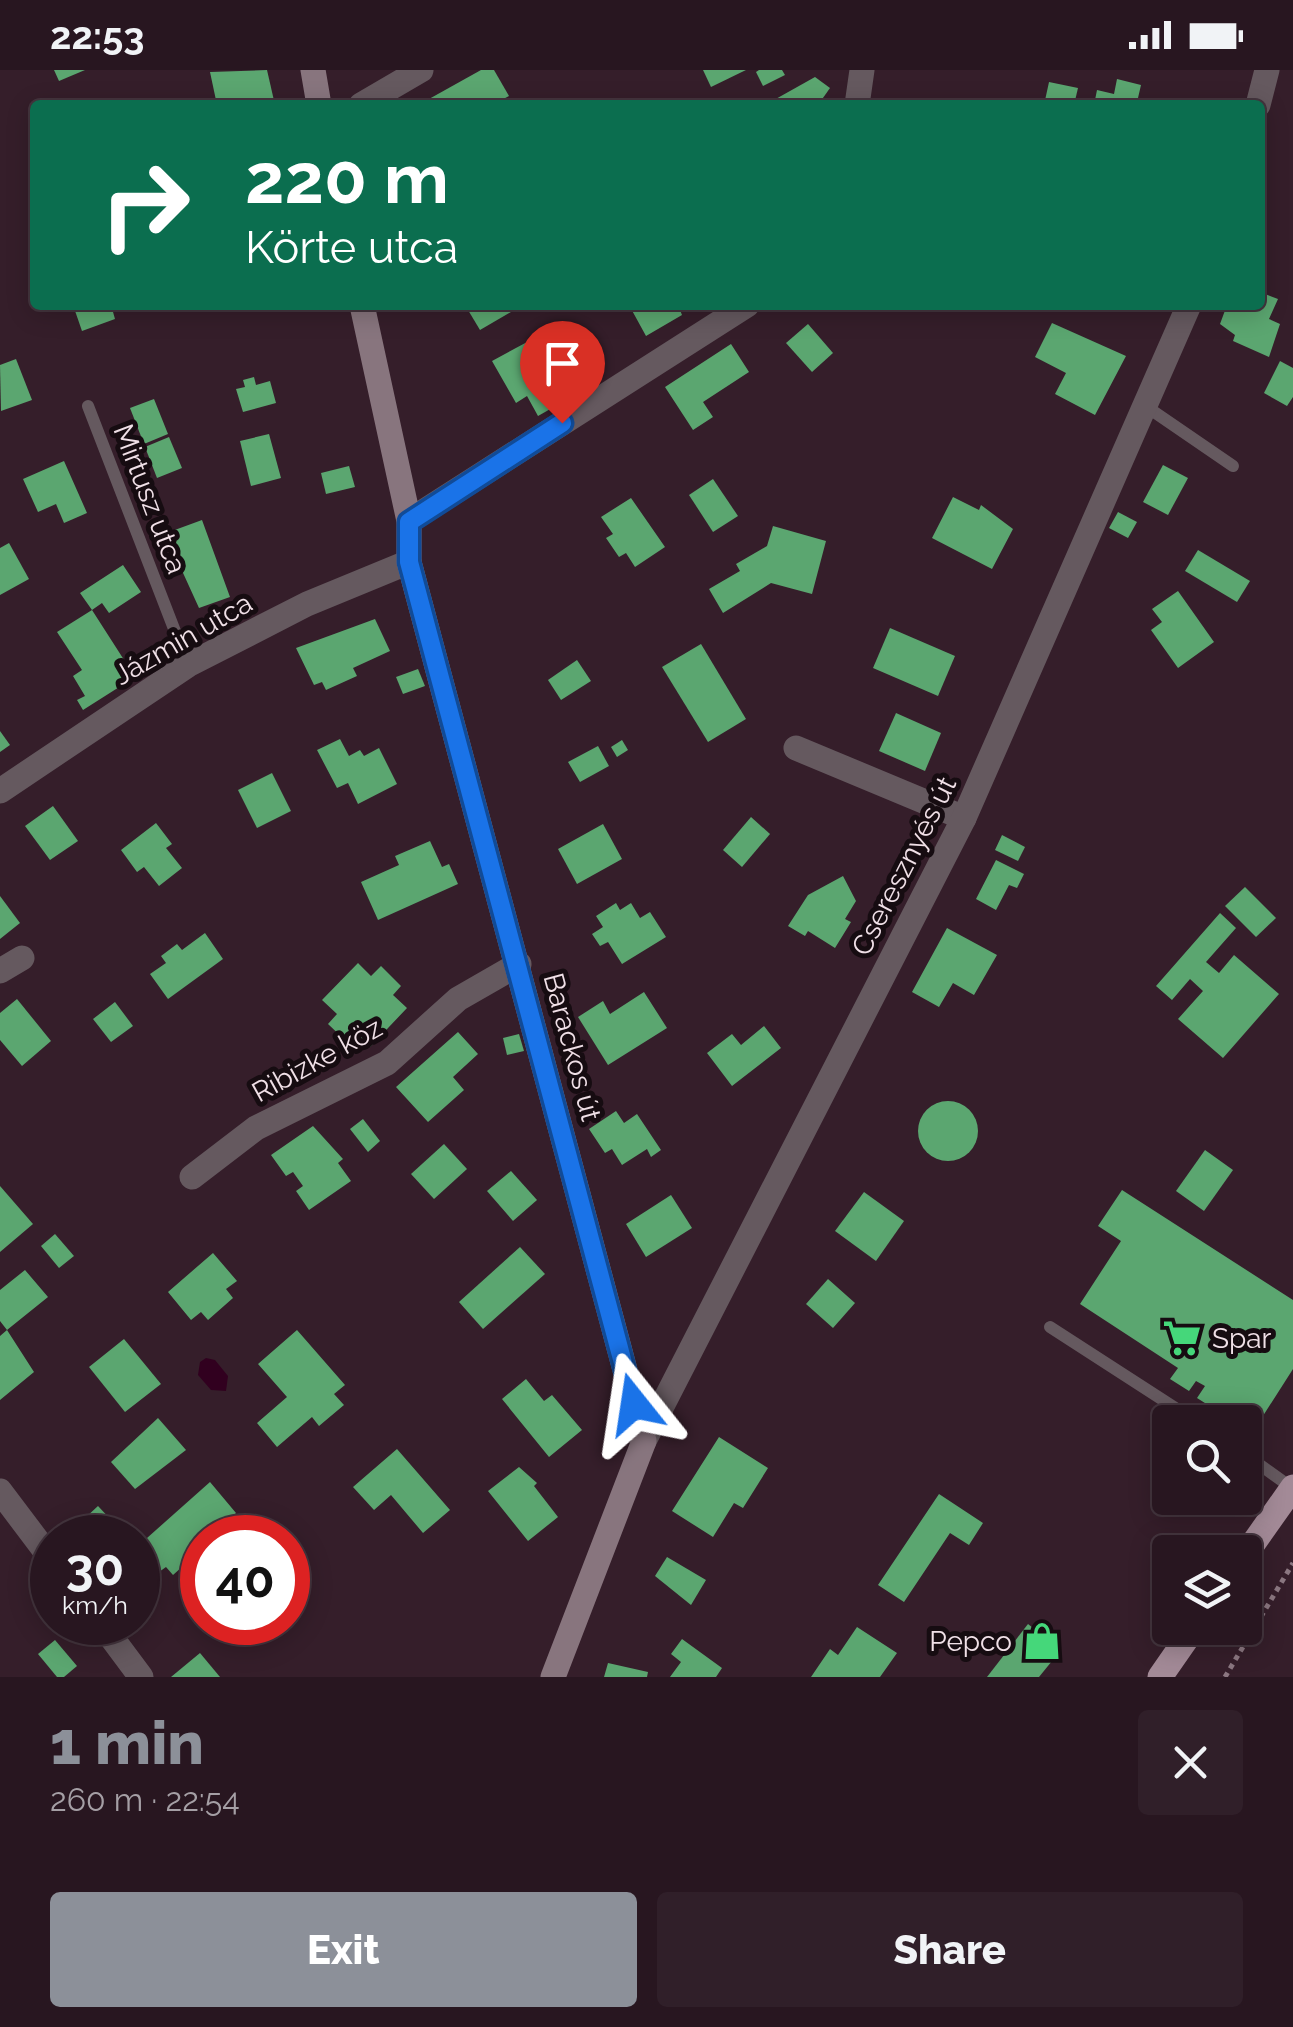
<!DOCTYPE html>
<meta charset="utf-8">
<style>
:root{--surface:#281620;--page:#301f29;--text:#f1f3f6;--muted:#a59fa5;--line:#44353e;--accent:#8c9099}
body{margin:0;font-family:Raleway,sans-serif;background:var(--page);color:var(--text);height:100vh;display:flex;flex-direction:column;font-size:38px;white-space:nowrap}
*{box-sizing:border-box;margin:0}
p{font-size:32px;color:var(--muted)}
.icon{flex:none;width:55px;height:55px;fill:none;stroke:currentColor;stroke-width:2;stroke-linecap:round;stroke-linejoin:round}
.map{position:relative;height:1607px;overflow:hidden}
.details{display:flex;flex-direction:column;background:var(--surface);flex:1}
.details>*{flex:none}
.guide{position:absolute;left:30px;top:30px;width:1235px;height:210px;border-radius:10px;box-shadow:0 5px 25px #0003,0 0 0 2px var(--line);background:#0b6e4f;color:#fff;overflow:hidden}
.controls{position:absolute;left:1152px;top:1335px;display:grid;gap:20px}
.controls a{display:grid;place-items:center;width:110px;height:110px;border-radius:10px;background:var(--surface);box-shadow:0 5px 25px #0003,0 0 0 2px var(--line);font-size:50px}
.speed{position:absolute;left:30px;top:1445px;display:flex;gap:20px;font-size:50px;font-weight:700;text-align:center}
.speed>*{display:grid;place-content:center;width:130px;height:130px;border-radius:50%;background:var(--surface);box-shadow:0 5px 25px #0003,0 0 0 2px var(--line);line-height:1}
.speed small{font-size:25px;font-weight:400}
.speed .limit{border:15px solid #d22;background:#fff;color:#111}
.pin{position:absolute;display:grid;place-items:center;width:85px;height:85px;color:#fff;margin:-102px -42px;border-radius:50% 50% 50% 0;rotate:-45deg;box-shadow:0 0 10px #0007}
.pin .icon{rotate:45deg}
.me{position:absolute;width:110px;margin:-55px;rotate:345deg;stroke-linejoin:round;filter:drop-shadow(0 0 8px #0008)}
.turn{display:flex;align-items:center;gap:35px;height:210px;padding:0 50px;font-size:45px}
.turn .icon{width:130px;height:130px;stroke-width:2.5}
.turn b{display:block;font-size:70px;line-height:85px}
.round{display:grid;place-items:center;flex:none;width:105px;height:105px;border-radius:10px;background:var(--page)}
.overview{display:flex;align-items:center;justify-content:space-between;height:170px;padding:0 50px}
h1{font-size:60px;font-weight:800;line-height:75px;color:var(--accent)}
.cta{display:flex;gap:20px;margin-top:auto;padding:20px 50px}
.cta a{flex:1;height:115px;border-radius:10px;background:var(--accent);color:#fff;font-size:40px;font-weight:800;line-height:115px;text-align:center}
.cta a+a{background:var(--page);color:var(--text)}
.status{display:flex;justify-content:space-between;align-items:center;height:70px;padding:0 50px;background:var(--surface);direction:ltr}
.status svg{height:28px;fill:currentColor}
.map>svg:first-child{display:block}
.water{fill:#31001f}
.building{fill:#5ba670}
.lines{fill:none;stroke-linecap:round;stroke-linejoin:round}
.path{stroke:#8b7781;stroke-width:5;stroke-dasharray:5 5;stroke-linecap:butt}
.lane{stroke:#65595f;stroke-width:12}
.street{stroke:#65595f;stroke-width:25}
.secondary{stroke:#88757e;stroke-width:25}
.primary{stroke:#a38a97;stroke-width:25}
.route-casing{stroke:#114b97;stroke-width:25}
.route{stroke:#1a73e8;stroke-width:18}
.labels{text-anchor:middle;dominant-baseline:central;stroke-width:10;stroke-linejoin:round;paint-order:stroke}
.street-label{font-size:28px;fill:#f0e0e7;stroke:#160c11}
.poi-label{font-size:28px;fill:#f0e0e7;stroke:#160c11;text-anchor:start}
</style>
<div class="status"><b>22:53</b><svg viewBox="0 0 49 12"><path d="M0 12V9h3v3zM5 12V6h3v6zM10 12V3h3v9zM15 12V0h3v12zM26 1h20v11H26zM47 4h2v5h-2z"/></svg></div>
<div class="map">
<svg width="1293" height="1607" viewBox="0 0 1293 1607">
<rect width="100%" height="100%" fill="#351e2a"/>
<path class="water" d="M 206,1288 L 215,1290 L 228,1306 L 226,1321 L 211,1320 L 198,1305 L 200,1292 Z"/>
<g class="building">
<path d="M 54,0 L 85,0 L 59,11 Z"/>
<path d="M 267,0 L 275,35 L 217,35 L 210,2 Z"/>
<path d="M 481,0 L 494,0 L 509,26 L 492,35 L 432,35 L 429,29 Z"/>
<path d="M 703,0 L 746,0 L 711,17 Z"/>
<path d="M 759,0 L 782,0 L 785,5 L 763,16 L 756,2 Z"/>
<path d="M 815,7 L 830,18 L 818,35 L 765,35 Z"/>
<path d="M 1117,9 L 1141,15 L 1138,28 L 1146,30 L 1145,35 L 1094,35 L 1097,20 L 1114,24 Z"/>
<path d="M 1049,12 L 1078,18 L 1074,35 L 1044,35 Z"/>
<path d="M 1260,222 L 1278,229 L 1269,249 L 1280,254 L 1269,287 L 1233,271 L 1235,265 L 1220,254 L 1227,235 L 1260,235 Z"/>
<path d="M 73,235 L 111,235 L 115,249 L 82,261 Z"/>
<path d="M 465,235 L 514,235 L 516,239 L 480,260 Z"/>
<path d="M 629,235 L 690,235 L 680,240 L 682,245 L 646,266 Z"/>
<path d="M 1052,253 L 1126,286 L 1095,345 L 1055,324 L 1066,303 L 1035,287 Z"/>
<path d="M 808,254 L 833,283 L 812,302 L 786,273 Z"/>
<path d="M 542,264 L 562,300 L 554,305 L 568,329 L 538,346 L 527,326 L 516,333 L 492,291 Z"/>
<path d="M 731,274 L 749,302 L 703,332 L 713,347 L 693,360 L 665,317 Z"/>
<path d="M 16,289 L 32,330 L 1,341 L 0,295 Z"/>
<path d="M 1280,291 L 1293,298 L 1293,327 L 1287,336 L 1264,323 Z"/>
<path d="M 254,307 L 256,315 L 270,311 L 276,333 L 243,342 L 236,319 L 245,317 L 243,310 Z"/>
<path d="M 154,329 L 168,364 L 144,374 L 130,338 Z"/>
<path d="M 269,364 L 281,408 L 251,416 L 240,371 Z"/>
<path d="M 169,367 L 182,398 L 157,408 L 145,377 Z"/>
<path d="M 64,391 L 87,443 L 64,453 L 56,434 L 38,442 L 23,409 Z"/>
<path d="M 1163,395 L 1188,408 L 1168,445 L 1143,432 Z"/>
<path d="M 349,396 L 355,417 L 326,424 L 321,403 Z"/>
<path d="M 713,409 L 738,446 L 713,462 L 689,425 Z"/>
<path d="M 953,427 L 979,440 L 981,435 L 1013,459 L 992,499 L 932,468 Z"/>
<path d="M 631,428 L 665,477 L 635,497 L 626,483 L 619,487 L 606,468 L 613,464 L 601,447 Z"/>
<path d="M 1118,442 L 1137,452 L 1128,468 L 1109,458 Z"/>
<path d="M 202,450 L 230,527 L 199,538 L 168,470 L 174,468 L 172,461 Z"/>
<path d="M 773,456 L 826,471 L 812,524 L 771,513 L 723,543 L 709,519 L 740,501 L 736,494 L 767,476 Z"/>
<path d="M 9,473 L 29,509 L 0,525 L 0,478 Z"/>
<path d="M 1198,480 L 1250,511 L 1237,532 L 1185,501 Z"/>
<path d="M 123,495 L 141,522 L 109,543 L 102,533 L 92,540 L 80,523 Z"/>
<path d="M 1178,521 L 1214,572 L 1178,598 L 1151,560 L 1162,552 L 1152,539 Z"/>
<path d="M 92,540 L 135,607 L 83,640 L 77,630 L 85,626 L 73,606 L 82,600 L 57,562 Z"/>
<path d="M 375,549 L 390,581 L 353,598 L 357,606 L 326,620 L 322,612 L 314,615 L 296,578 Z"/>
<path d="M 890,558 L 955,586 L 938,626 L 873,598 Z"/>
<path d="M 701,574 L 746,649 L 708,672 L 662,597 Z"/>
<path d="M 577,590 L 591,611 L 561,630 L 548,610 Z"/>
<path d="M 418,599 L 425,616 L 403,624 L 396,607 Z"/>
<path d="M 896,643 L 941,663 L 925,701 L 879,681 Z"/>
<path d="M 0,661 L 10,675 L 0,682 Z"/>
<path d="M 340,669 L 349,686 L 360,680 L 364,686 L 379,678 L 397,714 L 358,734 L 348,713 L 337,718 L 317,680 Z"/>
<path d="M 622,670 L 628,680 L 617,687 L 611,677 Z"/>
<path d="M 598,676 L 609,696 L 580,712 L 568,692 Z"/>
<path d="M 272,703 L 291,741 L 257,758 L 238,720 Z"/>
<path d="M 53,736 L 78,771 L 50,790 L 25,756 Z"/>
<path d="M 751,747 L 770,764 L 742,797 L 723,780 Z"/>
<path d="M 156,753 L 172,774 L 166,778 L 182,798 L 159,816 L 144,797 L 137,802 L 121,780 Z"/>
<path d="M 603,754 L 622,789 L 577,814 L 558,779 Z"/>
<path d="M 1002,765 L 1025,777 L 1018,791 L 995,780 Z"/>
<path d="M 430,771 L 442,797 L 449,794 L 458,814 L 378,850 L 361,812 L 399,795 L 395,786 Z"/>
<path d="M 996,790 L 1024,804 L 1017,818 L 1009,815 L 996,840 L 976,829 Z"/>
<path d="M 843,806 L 856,831 L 845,849 L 851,852 L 835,878 L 808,861 L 805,866 L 788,856 L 808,825 Z"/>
<path d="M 1245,817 L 1276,848 L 1256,867 L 1225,836 Z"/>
<path d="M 0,826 L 20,853 L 0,869 Z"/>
<path d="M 616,833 L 620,840 L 631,833 L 640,848 L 650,842 L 666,867 L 622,894 L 608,872 L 600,876 L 592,864 L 603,857 L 596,846 Z"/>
<path d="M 1220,843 L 1236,858 L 1206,892 L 1219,903 L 1234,885 L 1279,924 L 1223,988 L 1178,949 L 1203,921 L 1190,909 L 1172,930 L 1156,916 Z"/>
<path d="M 947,858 L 997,885 L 974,925 L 953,913 L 939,937 L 912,922 Z"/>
<path d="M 205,863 L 223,889 L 168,929 L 150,904 L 166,893 L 161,886 L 177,874 L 182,880 Z"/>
<path d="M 358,893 L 371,906 L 381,896 L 401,916 L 393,925 L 407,938 L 370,977 L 356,963 L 347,972 L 328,954 L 337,944 L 322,930 Z"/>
<path d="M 644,922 L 667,958 L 608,995 L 578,947 L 603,931 L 610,944 Z"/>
<path d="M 17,929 L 51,971 L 22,996 L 0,970 L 0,943 Z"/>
<path d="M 115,932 L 133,956 L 111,972 L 93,949 Z"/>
<path d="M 764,956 L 781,978 L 732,1016 L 707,983 L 732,964 L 741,975 Z"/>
<path d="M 458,962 L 478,984 L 453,1007 L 464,1020 L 428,1052 L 396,1017 Z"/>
<path d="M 519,964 L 524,981 L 507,985 L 503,968 Z"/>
<circle cx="948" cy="1061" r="30"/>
<path d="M 616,1041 L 624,1053 L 637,1044 L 661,1080 L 651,1087 L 647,1079 L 622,1095 L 612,1079 L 605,1083 L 589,1059 Z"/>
<path d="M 363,1049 L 380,1071 L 368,1082 L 350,1059 Z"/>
<path d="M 313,1056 L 343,1089 L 338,1093 L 351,1111 L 309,1140 L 296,1121 L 303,1116 L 293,1102 L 286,1106 L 271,1085 Z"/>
<path d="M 444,1074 L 467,1099 L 434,1129 L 411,1104 Z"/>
<path d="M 1205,1080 L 1233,1100 L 1204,1141 L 1176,1121 Z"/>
<path d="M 511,1101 L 537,1130 L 513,1151 L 487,1121 Z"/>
<path d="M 0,1116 L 33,1154 L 0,1182 Z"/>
<path d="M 1122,1120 L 1293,1230 L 1293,1299 L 1252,1363 L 1245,1352 L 1235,1352 L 1197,1328 L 1205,1316 L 1196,1311 L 1189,1321 L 1170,1309 L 1178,1298 L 1080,1234 L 1121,1171 L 1098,1156 Z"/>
<path d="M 864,1122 L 904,1151 L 876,1191 L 835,1161 Z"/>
<path d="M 671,1125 L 692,1158 L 646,1187 L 626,1154 Z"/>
<path d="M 55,1164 L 74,1186 L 59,1198 L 41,1176 Z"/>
<path d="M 520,1177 L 545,1204 L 483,1259 L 459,1232 Z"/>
<path d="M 213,1183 L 237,1211 L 226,1219 L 233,1228 L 208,1250 L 201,1242 L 191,1250 L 168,1222 Z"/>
<path d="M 25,1200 L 48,1227 L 7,1260 L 34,1302 L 0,1330 L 0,1266 L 7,1260 L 0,1251 L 0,1220 Z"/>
<path d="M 828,1209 L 855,1233 L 833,1258 L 806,1234 Z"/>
<path d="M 297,1260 L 345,1315 L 334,1324 L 344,1335 L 319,1356 L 312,1347 L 277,1377 L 257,1353 L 287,1327 L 258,1294 Z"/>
<path d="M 124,1269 L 161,1314 L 125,1342 L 89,1297 Z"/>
<path d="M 526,1309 L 544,1331 L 552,1325 L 582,1360 L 549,1387 L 502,1329 Z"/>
<path d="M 158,1348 L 186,1380 L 135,1419 L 111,1392 Z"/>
<path d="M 719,1367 L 768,1398 L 743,1438 L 734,1433 L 713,1467 L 672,1441 Z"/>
<path d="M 397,1379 L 450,1440 L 423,1463 L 391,1425 L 374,1440 L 353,1417 Z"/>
<path d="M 519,1397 L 537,1413 L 534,1416 L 558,1447 L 528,1471 L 488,1421 Z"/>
<path d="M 210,1412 L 236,1443 L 212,1468 L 202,1468 L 202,1474 L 187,1484 L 191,1489 L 173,1505 L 166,1497 L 159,1502 L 138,1476 Z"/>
<path d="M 939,1424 L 983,1453 L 969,1475 L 950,1463 L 904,1532 L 878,1515 Z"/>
<path d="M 98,1436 L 113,1452 L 96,1468 L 83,1468 L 79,1462 L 89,1453 L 85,1448 Z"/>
<path d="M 667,1487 L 706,1510 L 691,1535 L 655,1506 Z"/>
<path d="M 1028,1554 L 1061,1580 L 1039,1607 L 987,1607 Z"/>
<path d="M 857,1557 L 897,1583 L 880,1607 L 811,1607 L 830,1579 L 838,1585 Z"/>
<path d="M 682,1569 L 722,1598 L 716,1607 L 670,1607 L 681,1592 L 671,1584 Z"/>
<path d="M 55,1570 L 77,1596 L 64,1607 L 57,1607 L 38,1584 Z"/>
<path d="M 200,1583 L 220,1607 L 171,1607 Z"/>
<path d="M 608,1593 L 648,1602 L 647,1607 L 604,1607 Z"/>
</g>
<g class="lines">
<g class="path">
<path d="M 1157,1531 L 1162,1543"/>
<path d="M 1225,1607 L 1293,1493"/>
</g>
<g class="lane">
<path d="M 1144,335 L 1233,396"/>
<path d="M 88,336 L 188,595"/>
<path d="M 1050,1257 L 1197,1352"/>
<path d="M 1245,1384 L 1292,1418"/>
</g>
<g class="street">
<path d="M 361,35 L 421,0"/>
<path d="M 857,35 L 862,0"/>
<path d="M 1258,35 L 1267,0"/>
<path d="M 409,451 L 747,235"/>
<path d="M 796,678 L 964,748"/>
<path d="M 0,721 L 188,595 L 307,534 L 409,492"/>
<path d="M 0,901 L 22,888"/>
<path d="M 192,1107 L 256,1058 L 387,993 L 458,929 L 519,894"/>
<path d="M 644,1371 L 964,748 L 1189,235"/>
<path d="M 0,1421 L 52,1490"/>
<path d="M 100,1552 L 141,1607"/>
</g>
<g class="secondary">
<path d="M 313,0 L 319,35"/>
<path d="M 362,235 L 409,451 L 409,492 L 644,1371 L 553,1607"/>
</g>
<g class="primary">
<path d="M 1245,1485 L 1293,1417"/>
<path d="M 1160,1607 L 1194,1558"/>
</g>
</g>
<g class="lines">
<g class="route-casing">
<path id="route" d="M 562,353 L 409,452 L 409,492 L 634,1334"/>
</g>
<use href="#route" class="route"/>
</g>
<defs>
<g id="supermarket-bare" transform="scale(3)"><path d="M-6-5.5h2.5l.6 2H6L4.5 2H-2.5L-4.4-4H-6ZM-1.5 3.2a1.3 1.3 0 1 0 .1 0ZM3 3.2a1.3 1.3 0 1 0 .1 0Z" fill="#45d77a" stroke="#160c11" stroke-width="2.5" paint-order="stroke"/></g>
<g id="shop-bare" transform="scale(3)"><path d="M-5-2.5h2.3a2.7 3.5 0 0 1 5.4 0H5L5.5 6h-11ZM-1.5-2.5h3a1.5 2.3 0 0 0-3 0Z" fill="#45d77a" stroke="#160c11" stroke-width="2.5" paint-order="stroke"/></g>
</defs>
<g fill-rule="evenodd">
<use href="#supermarket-bare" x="1182" y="1268"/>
<use href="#shop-bare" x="1042" y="1571"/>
</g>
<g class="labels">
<g class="street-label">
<text transform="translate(150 429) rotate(69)">Mirtusz utca</text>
<text transform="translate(183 569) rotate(-30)">Jázmin utca</text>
<text transform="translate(904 796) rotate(-63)">Cseresznyés út</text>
<text transform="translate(572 977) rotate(75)">Barackos út</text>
<text transform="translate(317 990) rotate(-29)">Ribizke köz</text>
</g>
<g class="poi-label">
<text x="1212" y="1268">Spar</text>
<text x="1012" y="1571" text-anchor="end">Pepco</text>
</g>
</g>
</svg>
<div class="controls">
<a><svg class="icon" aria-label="search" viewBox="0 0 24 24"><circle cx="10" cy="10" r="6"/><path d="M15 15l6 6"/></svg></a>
<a><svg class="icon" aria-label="layers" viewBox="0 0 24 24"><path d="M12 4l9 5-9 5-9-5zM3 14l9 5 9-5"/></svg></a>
</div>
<div class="speed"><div>30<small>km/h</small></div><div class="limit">40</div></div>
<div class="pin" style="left:562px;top:353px;background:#d93025"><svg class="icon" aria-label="arrive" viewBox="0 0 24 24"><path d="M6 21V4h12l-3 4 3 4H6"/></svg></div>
<svg class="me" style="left:634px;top:1334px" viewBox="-20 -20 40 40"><path d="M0-17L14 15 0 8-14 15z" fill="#1a73e8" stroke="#fff" stroke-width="4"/></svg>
<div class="guide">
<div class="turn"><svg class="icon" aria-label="right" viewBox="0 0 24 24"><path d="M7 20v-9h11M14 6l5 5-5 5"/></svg><div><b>220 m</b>Körte utca</div></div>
</div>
</div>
<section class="details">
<div class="overview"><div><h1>1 min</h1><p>260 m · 22:54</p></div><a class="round"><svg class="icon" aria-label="close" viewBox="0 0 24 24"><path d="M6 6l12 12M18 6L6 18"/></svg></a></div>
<div class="cta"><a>Exit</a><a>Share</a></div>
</section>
